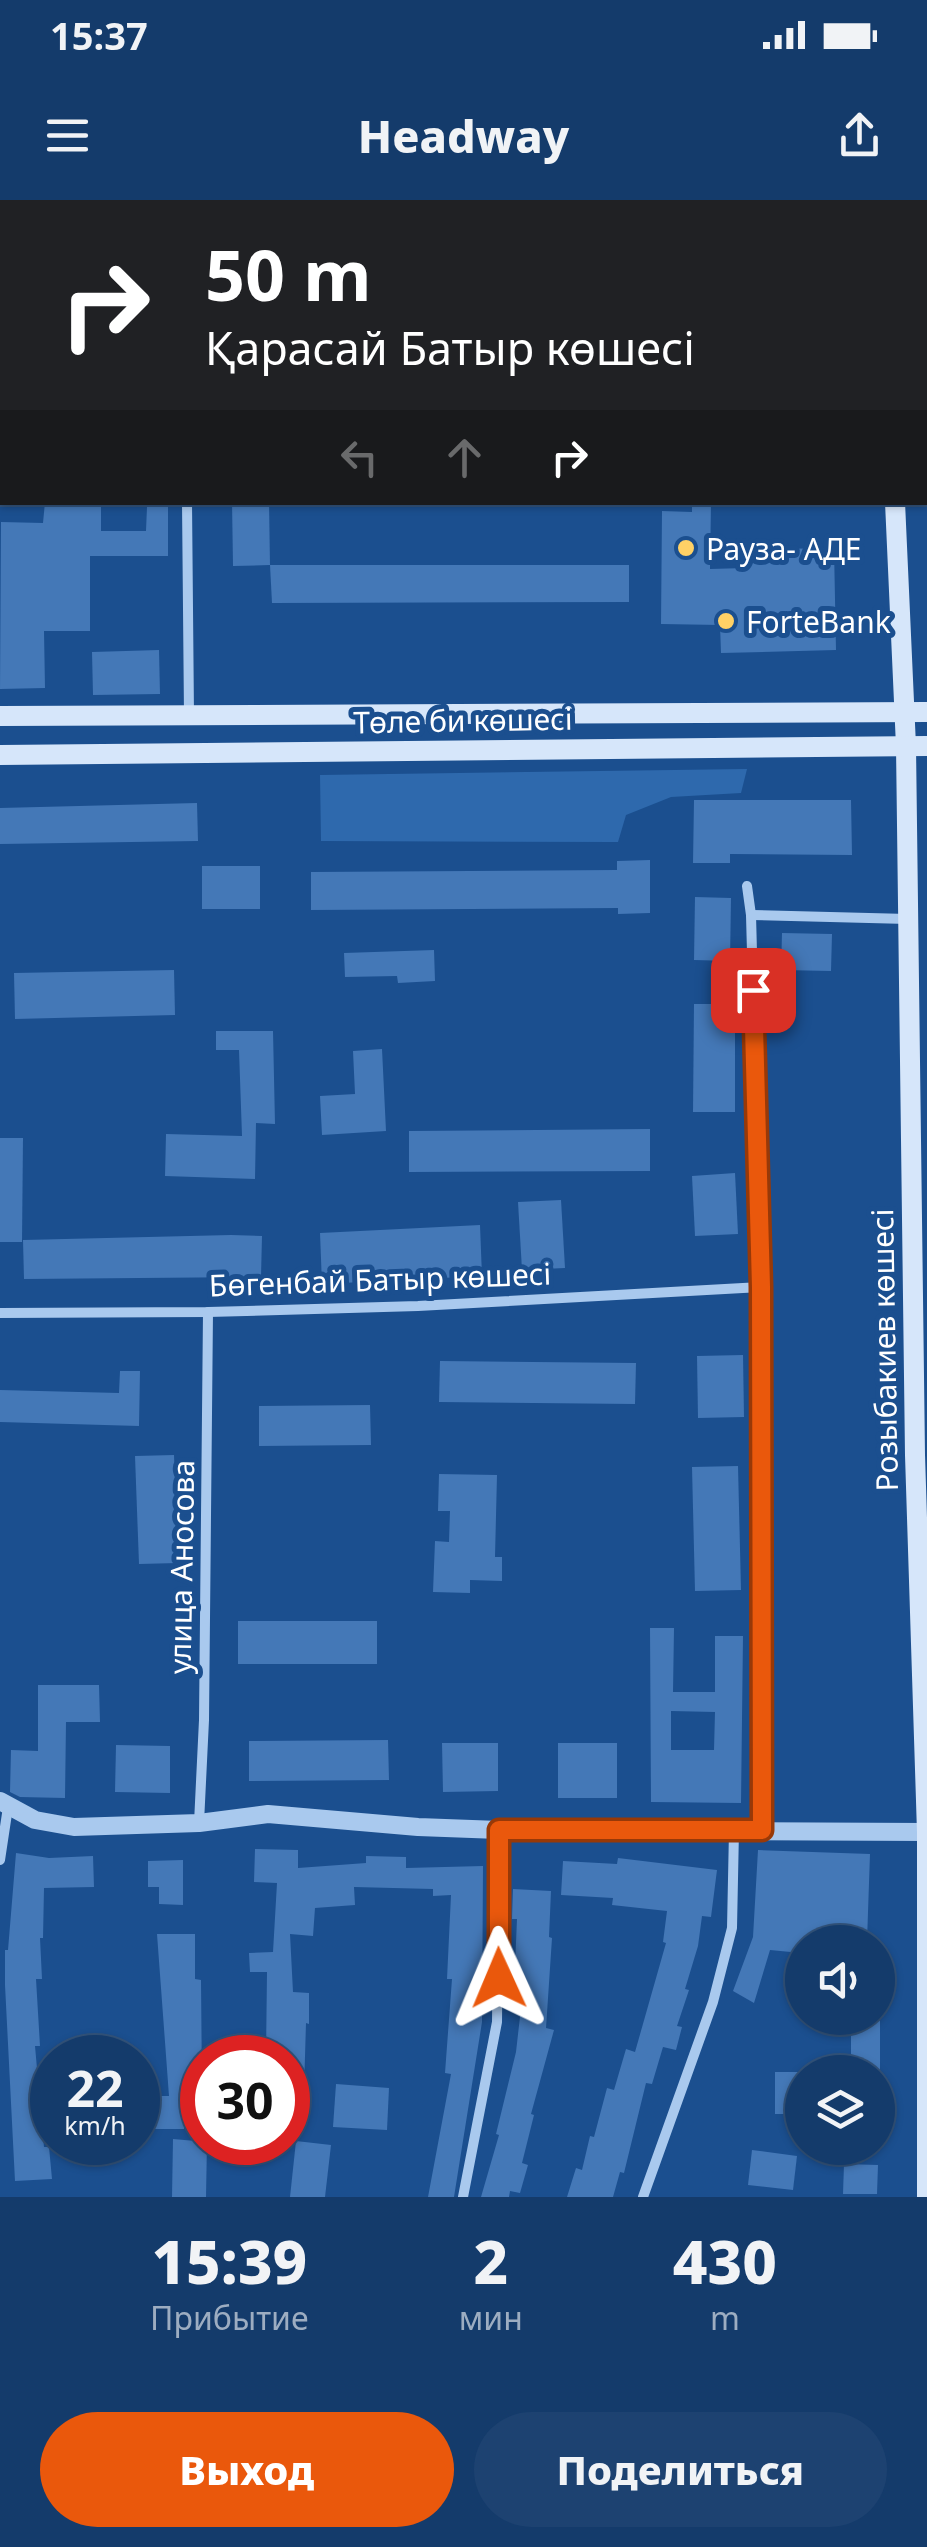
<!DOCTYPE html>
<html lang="ru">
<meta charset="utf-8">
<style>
:root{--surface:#143b6b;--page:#1d4271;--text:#f1f3f6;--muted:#9dadc1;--line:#33557e;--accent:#ea580c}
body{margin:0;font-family:"Noto Sans",sans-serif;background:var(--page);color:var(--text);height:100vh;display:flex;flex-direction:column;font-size:38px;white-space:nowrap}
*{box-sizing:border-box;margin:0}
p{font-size:32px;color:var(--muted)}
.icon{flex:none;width:55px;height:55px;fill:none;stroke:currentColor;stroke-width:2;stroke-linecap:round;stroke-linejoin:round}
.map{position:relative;height:1997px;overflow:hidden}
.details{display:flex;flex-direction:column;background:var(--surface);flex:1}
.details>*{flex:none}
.hud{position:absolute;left:0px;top:0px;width:928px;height:305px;box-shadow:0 2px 8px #0004,0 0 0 2px var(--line);background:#202124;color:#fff;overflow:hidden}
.controls{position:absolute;left:785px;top:1725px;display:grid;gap:20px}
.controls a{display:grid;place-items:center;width:110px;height:110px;border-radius:50%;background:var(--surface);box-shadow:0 2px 8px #0004,0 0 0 2px var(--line);font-size:50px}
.speed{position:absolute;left:30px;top:1835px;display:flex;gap:20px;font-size:50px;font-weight:700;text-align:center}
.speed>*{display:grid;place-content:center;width:130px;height:130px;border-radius:50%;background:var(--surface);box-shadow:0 2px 8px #0004,0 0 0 2px var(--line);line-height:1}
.speed small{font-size:25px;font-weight:400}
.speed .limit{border:15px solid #d22;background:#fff;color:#111}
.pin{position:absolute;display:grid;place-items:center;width:85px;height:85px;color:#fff;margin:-42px;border-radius:20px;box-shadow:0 5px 15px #0006}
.me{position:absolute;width:110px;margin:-55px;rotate:359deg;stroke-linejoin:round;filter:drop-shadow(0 0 8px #0008)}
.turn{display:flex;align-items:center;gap:35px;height:210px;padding:0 40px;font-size:45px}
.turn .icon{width:130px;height:130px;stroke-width:2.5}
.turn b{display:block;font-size:70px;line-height:85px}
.lanes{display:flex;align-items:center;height:95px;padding:0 40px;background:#0003;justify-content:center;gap:50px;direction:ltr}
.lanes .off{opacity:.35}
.eta{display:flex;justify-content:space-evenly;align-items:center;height:170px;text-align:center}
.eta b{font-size:60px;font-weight:800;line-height:70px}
.cta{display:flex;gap:20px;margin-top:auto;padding:20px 40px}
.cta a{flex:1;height:115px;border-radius:60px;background:var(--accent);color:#fff;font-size:40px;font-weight:800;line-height:115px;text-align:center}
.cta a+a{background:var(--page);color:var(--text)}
.status{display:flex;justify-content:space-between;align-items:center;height:70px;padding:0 50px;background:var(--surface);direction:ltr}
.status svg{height:28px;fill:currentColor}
header{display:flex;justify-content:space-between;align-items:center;height:130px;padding:0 40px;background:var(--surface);font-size:45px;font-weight:800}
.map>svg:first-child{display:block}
.green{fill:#2e69ad}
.building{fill:#4478b7;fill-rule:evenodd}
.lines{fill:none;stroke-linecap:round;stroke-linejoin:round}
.minor{stroke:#a9c9ee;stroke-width:10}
.tertiary{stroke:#a9c9ee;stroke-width:18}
.secondary{stroke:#d6e6fa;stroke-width:20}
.route-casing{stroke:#983908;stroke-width:25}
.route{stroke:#ea580c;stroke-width:18}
.poi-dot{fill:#ffd166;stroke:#1b4f8f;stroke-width:4}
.labels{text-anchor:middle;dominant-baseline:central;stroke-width:10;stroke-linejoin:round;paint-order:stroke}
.poi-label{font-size:30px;fill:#fff;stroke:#1b4f8f;text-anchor:start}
.street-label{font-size:30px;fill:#fff;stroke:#1b4f8f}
</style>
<div class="status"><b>15:37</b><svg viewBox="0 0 49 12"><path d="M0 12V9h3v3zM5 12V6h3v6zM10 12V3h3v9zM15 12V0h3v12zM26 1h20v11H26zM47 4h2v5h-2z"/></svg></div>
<header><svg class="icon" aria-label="menu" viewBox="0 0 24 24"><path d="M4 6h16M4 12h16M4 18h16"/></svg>Headway<svg class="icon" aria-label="share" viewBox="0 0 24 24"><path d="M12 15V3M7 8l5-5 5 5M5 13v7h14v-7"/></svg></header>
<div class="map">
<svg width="927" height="1997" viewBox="0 0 927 1997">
<rect width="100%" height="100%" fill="#1b4f8f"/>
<path class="green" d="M 747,569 L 741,593 L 671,597 L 626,615 L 618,642 L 321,641 L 320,575 Z"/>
<g class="building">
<path d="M 45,302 L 101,302 L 101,331 L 146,331 L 147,307 L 168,307 L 168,356 L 90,356 L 90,431 L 44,431 L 45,488 L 0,489 L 1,322 L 43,323 Z"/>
<path d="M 232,302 L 269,302 L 270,365 L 233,366 Z"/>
<path d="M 692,302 L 711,302 L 710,369 L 745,368 L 745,343 L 777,343 L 778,349 L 834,348 L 836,450 L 721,453 L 720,425 L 661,424 L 662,311 L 692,312 Z"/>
<path d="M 270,365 L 629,365 L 629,402 L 272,403 Z"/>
<path d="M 159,450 L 160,494 L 93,495 L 92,452 Z"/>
<path d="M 694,600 L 851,600 L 852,655 L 730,654 L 730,663 L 693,663 Z"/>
<path d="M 197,603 L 198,641 L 0,644 L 0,608 Z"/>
<path d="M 650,660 L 650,713 L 618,714 L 618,708 L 311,710 L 311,672 L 617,670 L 617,661 Z"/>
<rect x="202" y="666" width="58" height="43"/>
<path d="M 695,697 L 731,698 L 730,761 L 694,760 Z"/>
<path d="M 782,733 L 832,734 L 831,771 L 781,770 Z"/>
<path d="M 434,750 L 435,781 L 398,783 L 397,776 L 345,777 L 344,753 Z"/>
<path d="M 174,770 L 175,815 L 15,819 L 14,773 Z"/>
<path d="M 694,804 L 735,804 L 735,912 L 693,912 Z"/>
<path d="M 216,831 L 273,831 L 275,924 L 256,923 L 255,979 L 165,976 L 166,934 L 242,936 L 239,850 L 216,850 Z"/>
<path d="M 382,849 L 386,931 L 322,935 L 320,896 L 355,894 L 353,851 Z"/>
<path d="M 650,929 L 650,971 L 409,972 L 409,931 Z"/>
<path d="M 0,938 L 23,938 L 22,1042 L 0,1042 Z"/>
<path d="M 735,973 L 738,1034 L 695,1036 L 692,976 Z"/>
<path d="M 561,1000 L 565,1068 L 522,1070 L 518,1002 Z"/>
<path d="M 480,1025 L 482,1076 L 322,1084 L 320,1033 Z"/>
<path d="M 231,1035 L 262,1036 L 261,1077 L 24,1079 L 23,1040 Z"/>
<path d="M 743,1155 L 744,1217 L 698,1218 L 697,1156 Z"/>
<path d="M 440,1161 L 636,1163 L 635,1204 L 439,1202 Z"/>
<path d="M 120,1171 L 140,1171 L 139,1226 L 0,1222 L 0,1190 L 119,1193 Z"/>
<path d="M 370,1205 L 371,1245 L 259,1246 L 259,1206 Z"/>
<path d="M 174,1255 L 178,1363 L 139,1364 L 135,1256 Z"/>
<path d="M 738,1266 L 741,1390 L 695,1391 L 692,1267 Z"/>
<path d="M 439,1274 L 497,1275 L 495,1357 L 502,1357 L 502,1381 L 470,1380 L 470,1393 L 433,1392 L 435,1341 L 449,1342 L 450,1311 L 438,1311 Z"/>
<rect x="238" y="1421" width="139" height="43"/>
<path d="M 650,1428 L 674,1428 L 673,1492 L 715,1492 L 715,1436 L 743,1436 L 741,1603 L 651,1602 ZM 671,1511 L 715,1512 L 714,1550 L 671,1550 Z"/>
<path d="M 38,1485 L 99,1485 L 100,1522 L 66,1522 L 65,1598 L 20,1597 L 10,1592 L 11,1550 L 38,1551 Z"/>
<path d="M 388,1540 L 389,1580 L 249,1581 L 249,1541 Z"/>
<path d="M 442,1543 L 498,1543 L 498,1591 L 443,1592 Z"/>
<rect x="558" y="1543" width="59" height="55"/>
<path d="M 116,1545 L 170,1546 L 170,1593 L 115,1592 Z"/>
<path d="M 255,1649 L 298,1650 L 298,1668 L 366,1663 L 366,1656 L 406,1657 L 406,1668 L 483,1666 L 482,1822 L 454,1997 L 428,1997 L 451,1874 L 445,1873 L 452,1779 L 447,1779 L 451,1695 L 433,1696 L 433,1689 L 354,1687 L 355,1705 L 315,1708 L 313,1736 L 290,1734 L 293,1792 L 309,1793 L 309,1824 L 306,1823 L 304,1890 L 288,1890 L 288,1856 L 266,1856 L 267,1772 L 250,1772 L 249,1753 L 273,1752 L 277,1683 L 254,1682 Z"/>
<path d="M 758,1650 L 870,1654 L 868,1712 L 867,1742 L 802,1742 L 801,1753 L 770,1750 L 754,1803 L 733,1791 L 753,1737 Z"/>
<path d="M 16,1653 L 49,1658 L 93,1656 L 94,1687 L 44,1688 L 43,1738 L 40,1738 L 42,1779 L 36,1779 L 40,1846 L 35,1846 L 44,1947 L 49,1947 L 52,1979 L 15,1981 L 5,1785 L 5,1750 L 8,1750 Z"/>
<path d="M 618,1658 L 717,1670 L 711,1717 L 702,1716 L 698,1746 L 685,1789 L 689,1790 L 677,1826 L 682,1827 L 676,1850 L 663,1847 L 652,1884 L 646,1883 L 624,1973 L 620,1972 L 613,1997 L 567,1997 L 576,1968 L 582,1970 L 590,1936 L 594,1937 L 607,1888 L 614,1890 L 626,1849 L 635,1852 L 666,1743 L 663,1742 L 667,1711 L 612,1705 L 613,1698 L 561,1695 L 563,1661 L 617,1664 Z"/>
<path d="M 183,1660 L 183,1705 L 159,1704 L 159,1687 L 148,1687 L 148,1661 Z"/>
<path d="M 513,1689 L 551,1691 L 549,1737 L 552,1738 L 546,1828 L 554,1830 L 531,1914 L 534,1915 L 522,1963 L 528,1965 L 520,1993 L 510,1991 L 509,1997 L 481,1997 L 499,1935 L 496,1934 L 516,1852 L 521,1808 L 514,1807 L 519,1766 L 515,1766 L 517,1719 L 512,1719 Z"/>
<path d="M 157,1734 L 195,1734 L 195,1779 L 201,1780 L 202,1888 L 184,1888 L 184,1929 L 150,1929 L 149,1896 L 169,1896 Z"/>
<rect x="851" y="1818" width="29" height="54"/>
<rect x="775" y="1872" width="27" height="42"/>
<path d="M 336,1884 L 389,1888 L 387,1930 L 333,1927 Z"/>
<path d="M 173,1939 L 207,1942 L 206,1997 L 172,1997 Z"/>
<path d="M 296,1941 L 331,1945 L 325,1997 L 290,1997 Z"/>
<path d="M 752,1950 L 797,1956 L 793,1990 L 748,1985 Z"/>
<path d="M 844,1964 L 878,1965 L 877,1994 L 843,1994 Z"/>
</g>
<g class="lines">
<g class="minor">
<path d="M 169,0 L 169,2"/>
<path d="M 509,0 L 510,2"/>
<path d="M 0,244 L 2,244"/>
<path d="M 187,302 L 189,515"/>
<path d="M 747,686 L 751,715 L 761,1087 L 762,1630"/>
<path d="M 751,715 L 908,719"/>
<path d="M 0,1113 L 208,1112 L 418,1106 L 761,1087"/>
<path d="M 199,1623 L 204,1520 L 208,1112"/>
<path d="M 0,1660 L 8,1607"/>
<path d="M 463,1997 L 497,1822 L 499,1630"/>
<path d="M 643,1997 L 713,1802 L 732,1728 L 734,1630"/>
</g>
<path class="tertiary" d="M 0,1601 L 35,1620 L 74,1627 L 199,1623 L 268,1614 L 418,1627 L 499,1630 L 927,1632"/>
<g class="secondary">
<path d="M 889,0 L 889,2"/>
<path d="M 895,302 L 906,546 L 915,1255 L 927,1632 L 927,1997"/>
<path d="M 0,516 L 927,512"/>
<path d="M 0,555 L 927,546"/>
</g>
</g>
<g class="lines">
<g class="route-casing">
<path id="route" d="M 499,1778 L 499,1630 L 762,1630 L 761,1087 L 753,790"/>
</g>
<use href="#route" class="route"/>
</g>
<g class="poi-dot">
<circle cx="686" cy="348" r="10"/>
<circle cx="726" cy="421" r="10"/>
</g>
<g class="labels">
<g class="poi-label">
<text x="706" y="348">Рауза- АДЕ</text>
<text x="746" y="421">ForteBank</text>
</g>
<g class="street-label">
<text transform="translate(463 520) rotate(-1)">Төле би көшесі</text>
<text transform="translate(380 1079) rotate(-2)">Бөгенбай Батыр көшесі</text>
<text transform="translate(884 1150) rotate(-91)">Розыбакиев көшесі</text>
<text transform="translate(181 1367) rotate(-89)">улица Аносова</text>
</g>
</g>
</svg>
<div class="controls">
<a><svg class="icon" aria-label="sound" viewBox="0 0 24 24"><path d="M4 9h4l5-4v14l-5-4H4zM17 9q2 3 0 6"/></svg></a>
<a><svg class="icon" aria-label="layers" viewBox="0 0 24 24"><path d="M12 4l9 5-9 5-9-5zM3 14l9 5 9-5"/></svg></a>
</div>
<div class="speed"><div>22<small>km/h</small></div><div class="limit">30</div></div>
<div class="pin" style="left:753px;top:790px;background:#d93025"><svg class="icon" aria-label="arrive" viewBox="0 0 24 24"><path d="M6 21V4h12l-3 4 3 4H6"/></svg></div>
<svg class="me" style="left:499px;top:1778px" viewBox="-20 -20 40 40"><path d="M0-17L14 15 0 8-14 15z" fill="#ea580c" stroke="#fff" stroke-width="4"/></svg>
<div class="hud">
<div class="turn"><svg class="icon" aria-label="right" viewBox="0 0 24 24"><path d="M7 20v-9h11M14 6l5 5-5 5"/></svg><div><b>50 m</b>Қарасай Батыр көшесі</div></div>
<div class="lanes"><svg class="icon off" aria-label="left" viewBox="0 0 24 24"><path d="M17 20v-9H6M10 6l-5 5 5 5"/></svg><svg class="icon off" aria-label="ahead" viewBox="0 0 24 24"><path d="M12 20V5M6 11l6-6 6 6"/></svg><svg class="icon" aria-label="right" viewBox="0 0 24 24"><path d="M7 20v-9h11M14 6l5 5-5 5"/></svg></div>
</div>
</div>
<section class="details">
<div class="eta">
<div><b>15:39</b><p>Прибытие</p></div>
<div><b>2</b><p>мин</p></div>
<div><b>430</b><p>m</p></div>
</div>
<div class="cta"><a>Выход</a><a>Поделиться</a></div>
</section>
